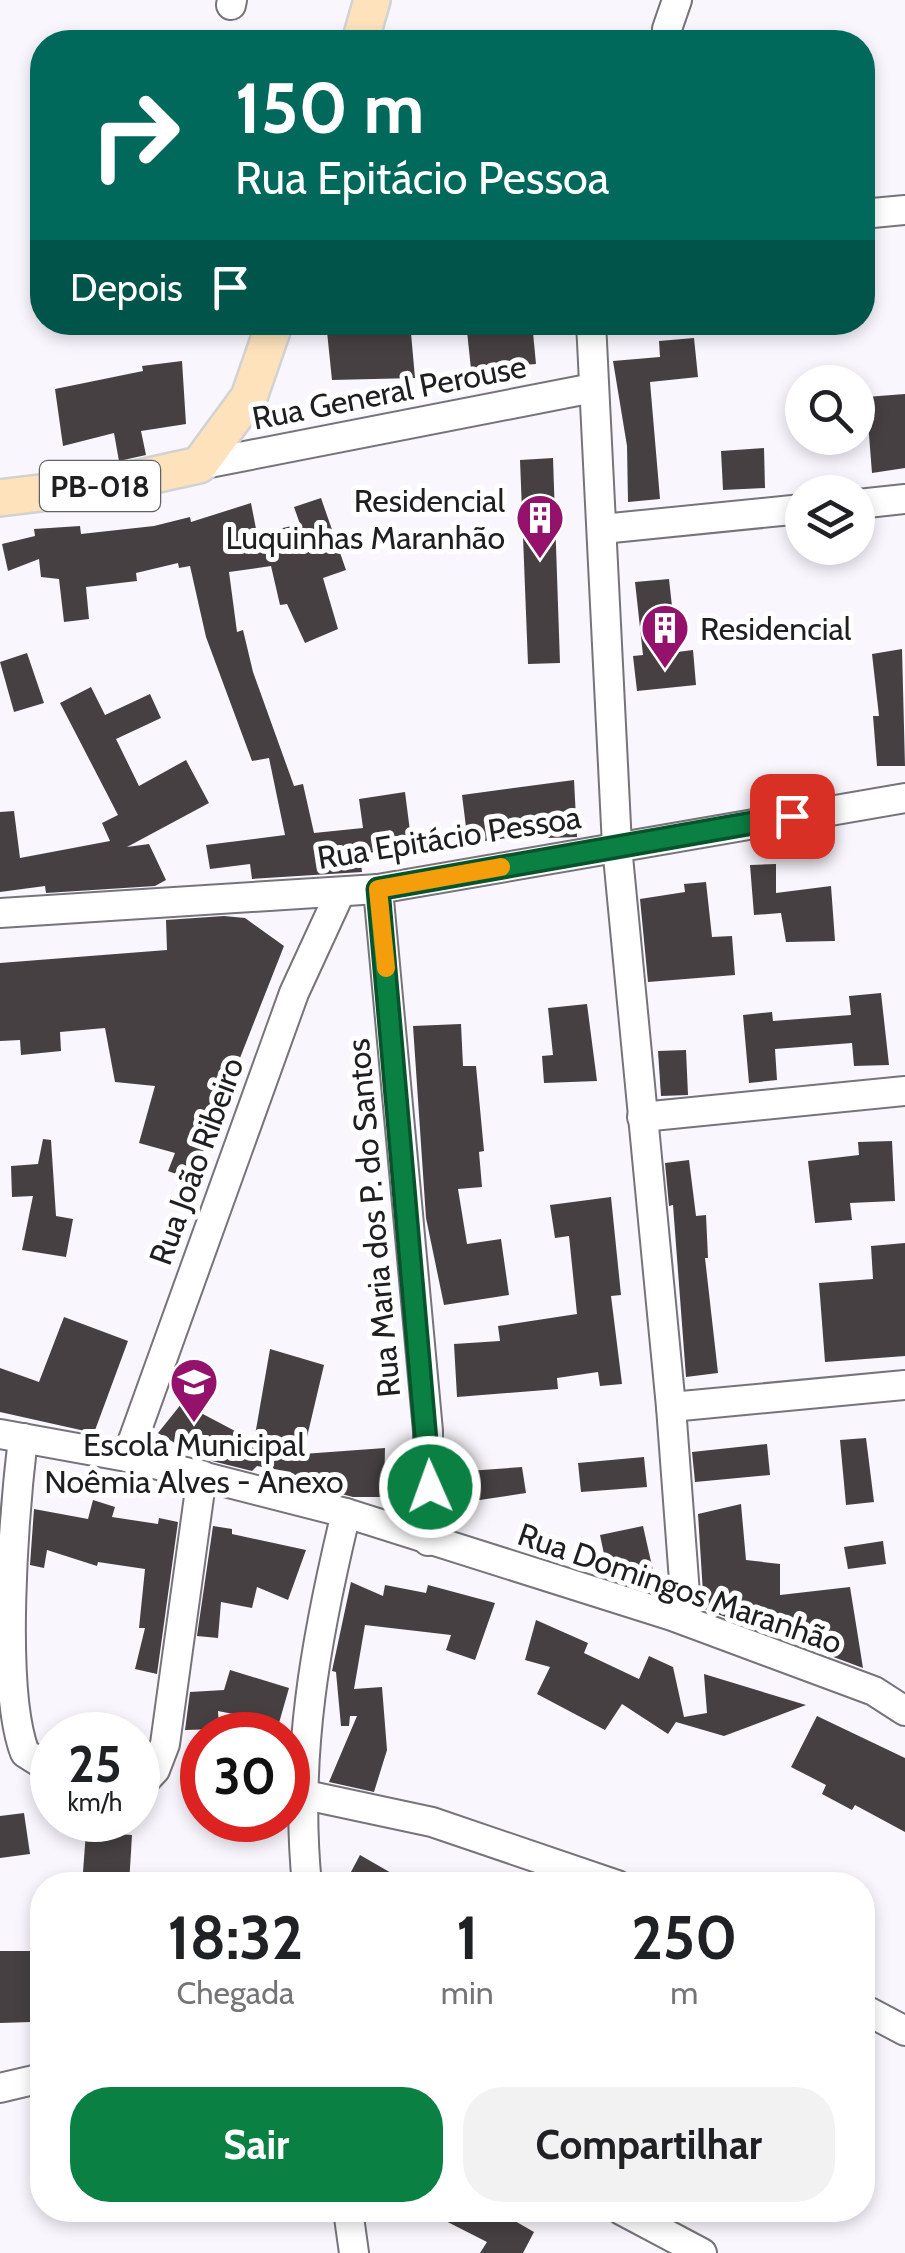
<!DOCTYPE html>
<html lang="pt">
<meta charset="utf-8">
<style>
:root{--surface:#fff;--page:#f2f2f2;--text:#202124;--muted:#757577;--accent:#0b8043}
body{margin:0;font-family:Cabin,sans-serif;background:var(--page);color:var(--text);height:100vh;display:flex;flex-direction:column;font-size:38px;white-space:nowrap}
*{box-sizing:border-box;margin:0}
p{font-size:32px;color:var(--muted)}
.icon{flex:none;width:55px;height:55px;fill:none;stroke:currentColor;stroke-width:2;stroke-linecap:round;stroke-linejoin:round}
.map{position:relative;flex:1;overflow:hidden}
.panel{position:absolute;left:30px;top:1872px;width:845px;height:350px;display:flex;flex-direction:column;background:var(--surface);border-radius:40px;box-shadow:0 5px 15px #0003}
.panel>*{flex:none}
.guide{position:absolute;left:30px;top:30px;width:845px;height:305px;border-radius:40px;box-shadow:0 5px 15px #0003;background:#00695c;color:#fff;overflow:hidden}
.tools{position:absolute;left:785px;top:365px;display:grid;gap:20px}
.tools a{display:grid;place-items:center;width:90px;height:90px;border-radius:50%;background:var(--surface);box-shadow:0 5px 15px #0003;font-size:50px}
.speed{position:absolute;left:30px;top:1712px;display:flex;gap:20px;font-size:50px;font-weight:700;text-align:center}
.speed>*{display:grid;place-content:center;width:130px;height:130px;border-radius:50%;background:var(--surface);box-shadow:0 5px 15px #0003;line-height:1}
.speed small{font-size:25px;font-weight:400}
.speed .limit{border:15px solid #d22;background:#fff;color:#111}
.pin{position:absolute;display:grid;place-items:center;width:85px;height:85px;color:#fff;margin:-42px;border-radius:20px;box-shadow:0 5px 15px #0006}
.me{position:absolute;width:110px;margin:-55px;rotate:358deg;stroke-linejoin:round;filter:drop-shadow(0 0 8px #0008)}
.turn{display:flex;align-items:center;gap:35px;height:210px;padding:0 40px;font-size:45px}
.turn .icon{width:130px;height:130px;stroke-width:2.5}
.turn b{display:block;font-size:70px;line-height:85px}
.then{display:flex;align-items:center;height:95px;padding:0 40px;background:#0003;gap:20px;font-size:38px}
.eta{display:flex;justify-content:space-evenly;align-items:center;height:170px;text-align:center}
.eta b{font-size:60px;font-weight:700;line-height:70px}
.button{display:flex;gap:20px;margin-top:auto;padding:20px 40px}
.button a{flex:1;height:115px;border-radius:40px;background:var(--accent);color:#fff;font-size:40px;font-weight:700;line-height:115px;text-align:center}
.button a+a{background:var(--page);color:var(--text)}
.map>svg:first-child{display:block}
.building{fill:#464042}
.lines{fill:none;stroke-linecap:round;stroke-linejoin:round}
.minor-casing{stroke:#767379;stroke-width:32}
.major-casing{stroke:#d2d2d2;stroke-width:40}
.minor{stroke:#fff;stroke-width:28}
.major{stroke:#fde2bc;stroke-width:35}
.route-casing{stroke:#07532c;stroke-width:25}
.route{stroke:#0b8043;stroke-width:18}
.slow{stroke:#f59e0b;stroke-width:18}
.labels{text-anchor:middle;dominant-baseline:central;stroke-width:10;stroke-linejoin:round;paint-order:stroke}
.shield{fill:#fff;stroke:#626263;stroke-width:2.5}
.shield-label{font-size:30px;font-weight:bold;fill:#1f1e20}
.street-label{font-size:32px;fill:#1f1e20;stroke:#fff}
.poi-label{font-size:32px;fill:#1f1e20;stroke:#fff;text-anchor:end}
</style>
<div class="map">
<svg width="905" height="2253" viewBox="0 0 905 2253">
<rect width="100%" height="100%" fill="#f9f6fd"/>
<g class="building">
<path d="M 326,322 L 410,322 L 415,378 L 332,380 Z"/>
<path d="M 466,322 L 532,322 L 536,364 L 471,369 Z"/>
<path d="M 694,338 L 698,377 L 650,382 L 660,499 L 628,502 L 627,446 L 613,361 L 660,357 L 659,341 Z"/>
<path d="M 182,361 L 186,424 L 141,431 L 146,455 L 119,461 L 114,433 L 63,446 L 55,389 L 143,371 L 142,366 Z"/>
<path d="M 905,394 L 905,468 L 872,473 L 866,397 Z"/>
<path d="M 764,448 L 765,488 L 723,490 L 721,451 Z"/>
<path d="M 553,458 L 560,663 L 528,664 L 520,460 Z"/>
<path d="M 321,498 L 346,570 L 323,578 L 338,629 L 305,643 L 287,604 L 280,605 L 271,566 L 229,572 L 237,632 L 243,630 L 253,672 L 294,786 L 303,784 L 314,833 L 363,828 L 359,799 L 405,792 L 412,847 L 360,854 L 362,872 L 252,879 L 250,864 L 210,869 L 206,845 L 285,835 L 269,758 L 252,761 L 206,637 L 190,566 L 179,568 L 178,563 L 136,573 L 137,581 L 86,587 L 89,619 L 64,622 L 59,579 L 41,577 L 39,559 L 8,571 L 2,544 L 35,536 L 34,529 L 80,526 L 81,534 L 154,526 L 190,517 L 191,522 L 251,503 L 257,534 L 300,524 L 294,507 Z"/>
<path d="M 669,579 L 677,652 L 693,650 L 696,685 L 637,691 L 633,656 L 643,655 L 635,582 Z"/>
<path d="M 902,649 L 905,766 L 877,766 L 873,716 L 879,716 L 872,654 Z"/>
<path d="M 27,653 L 44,703 L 14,712 L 0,662 Z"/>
<path d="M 91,687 L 105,715 L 150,694 L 161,718 L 116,739 L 139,786 L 186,760 L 209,803 L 127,847 L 149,844 L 166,880 L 155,886 L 46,893 L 45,886 L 0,892 L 0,812 L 14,811 L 20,858 L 110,841 L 102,823 L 118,815 L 60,703 Z"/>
<path d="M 574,780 L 577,837 L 547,838 L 547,833 L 468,843 L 462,795 Z"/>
<path d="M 776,864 L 776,893 L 831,886 L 835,941 L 786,942 L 781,913 L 754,915 L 750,865 Z"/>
<path d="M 706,882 L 712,937 L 732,936 L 735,975 L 648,982 L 640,899 L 685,892 L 684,884 Z"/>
<path d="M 224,916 L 245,918 L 284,946 L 192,1180 L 168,1171 L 175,1153 L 139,1143 L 155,1086 L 115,1082 L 105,1028 L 60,1032 L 61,1051 L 21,1055 L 20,1040 L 0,1041 L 0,963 L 167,950 L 166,920 Z"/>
<path d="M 881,993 L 889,1065 L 854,1066 L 852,1043 L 775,1049 L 777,1080 L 749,1083 L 743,1015 L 772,1012 L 773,1021 L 851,1015 L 849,996 Z"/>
<path d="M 587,1004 L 597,1081 L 544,1083 L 542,1056 L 553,1055 L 548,1008 Z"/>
<path d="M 461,1024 L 463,1066 L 476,1066 L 484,1151 L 479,1152 L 482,1187 L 458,1189 L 467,1244 L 501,1239 L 509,1295 L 444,1305 L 426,1218 L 413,1026 Z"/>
<path d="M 686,1050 L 688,1095 L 661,1096 L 658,1051 Z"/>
<path d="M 43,1139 L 51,1140 L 56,1216 L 73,1219 L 66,1257 L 22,1250 L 33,1196 L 12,1197 L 11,1166 L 38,1164 Z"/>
<path d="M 892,1141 L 895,1201 L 850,1203 L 852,1220 L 815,1223 L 808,1161 L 859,1155 L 858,1142 Z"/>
<path d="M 689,1160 L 696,1216 L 706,1215 L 708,1258 L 705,1258 L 718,1373 L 686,1377 L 673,1205 L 669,1206 L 665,1163 Z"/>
<path d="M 611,1197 L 621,1295 L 611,1296 L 622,1384 L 600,1386 L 598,1372 L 557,1378 L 558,1389 L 457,1397 L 454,1344 L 500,1341 L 498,1326 L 577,1314 L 569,1236 L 555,1238 L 550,1205 Z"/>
<path d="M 905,1243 L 905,1356 L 825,1362 L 819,1283 L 873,1279 L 871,1246 Z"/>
<path d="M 64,1317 L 128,1341 L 94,1433 L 0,1412 L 0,1368 L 39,1382 Z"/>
<path d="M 270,1349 L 324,1365 L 303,1454 L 385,1448 L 384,1497 L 353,1497 L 292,1481 L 291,1472 L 257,1466 L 252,1471 L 200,1458 L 158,1433 L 182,1403 L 254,1441 Z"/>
<path d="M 866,1438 L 874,1502 L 846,1505 L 840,1440 Z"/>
<path d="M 767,1444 L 770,1475 L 695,1482 L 692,1452 Z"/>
<path d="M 644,1457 L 647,1487 L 581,1492 L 578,1463 Z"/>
<path d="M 522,1467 L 526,1493 L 473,1501 L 468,1471 Z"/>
<path d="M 93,1500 L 115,1507 L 112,1517 L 158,1524 L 159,1518 L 178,1522 L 157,1674 L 135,1669 L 145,1628 L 139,1628 L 145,1569 L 98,1562 L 97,1566 L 47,1550 L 44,1568 L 30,1565 L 34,1509 L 88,1519 Z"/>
<path d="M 741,1504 L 746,1560 L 780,1564 L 780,1595 L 850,1587 L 863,1668 L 704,1609 L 698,1514 Z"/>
<path d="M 213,1526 L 232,1529 L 232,1534 L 306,1550 L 288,1600 L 257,1587 L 252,1608 L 221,1602 L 218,1638 L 197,1636 Z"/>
<path d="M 643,1526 L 654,1575 L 623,1582 L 609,1578 L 600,1535 Z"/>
<path d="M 883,1541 L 886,1564 L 848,1569 L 844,1547 Z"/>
<path d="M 351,1582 L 383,1596 L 385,1585 L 426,1593 L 428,1585 L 495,1603 L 475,1660 L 446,1650 L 451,1635 L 365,1625 L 354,1689 L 382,1687 L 387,1750 L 374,1792 L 329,1782 L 357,1716 L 350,1716 L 349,1726 L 341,1726 L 336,1672 L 332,1671 Z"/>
<path d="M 536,1620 L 588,1643 L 584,1653 L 639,1679 L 649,1656 L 673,1667 L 684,1717 L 707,1713 L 704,1674 L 806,1705 L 724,1736 L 676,1722 L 668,1734 L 622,1704 L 605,1730 L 537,1694 L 550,1667 L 525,1660 Z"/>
<path d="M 230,1670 L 289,1688 L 279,1723 L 218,1711 L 219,1729 L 185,1730 L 190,1692 L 224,1690 Z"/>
<path d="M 817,1716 L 905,1758 L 905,1832 L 855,1805 L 852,1810 L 822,1794 L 826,1785 L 791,1767 Z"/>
<path d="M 24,1813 L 30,1854 L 0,1858 L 0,1816 Z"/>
<path d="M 86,1832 L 132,1835 L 129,1885 L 82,1885 Z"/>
<path d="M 360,1855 L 412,1885 L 344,1885 Z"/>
<path d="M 0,1951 L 31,1951 L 31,2022 L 0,2023 Z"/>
<path d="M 424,2210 L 496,2210 L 534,2232 L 523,2253 L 480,2253 L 487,2242 Z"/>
</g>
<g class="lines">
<g class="minor-casing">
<g id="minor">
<path d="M 231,5 L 232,0"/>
<path d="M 667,29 L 677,0"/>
<path d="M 862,214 L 905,210"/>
<path d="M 591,322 L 617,846 L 671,1407 L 687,1621"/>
<path d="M 199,465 L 593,388"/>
<path d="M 858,504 L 905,499"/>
<path d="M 602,529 L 802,509"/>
<path d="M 378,889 L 428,1431 L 428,1541"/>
<path d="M 0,913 L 378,889 L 905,798"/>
<path d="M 642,1117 L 905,1091"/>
<path d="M 671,1407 L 905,1385"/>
<path d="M 0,1434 L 127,1457 L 346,1513 L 672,1616 L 874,1691 L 905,1711"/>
<path d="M 23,1438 C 14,1513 0,1689 25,1753 L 52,1770"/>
<path d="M 127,1457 L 294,993 L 340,893"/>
<path d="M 138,1788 L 155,1770 L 165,1744 L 202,1475"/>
<path d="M 301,1794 L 432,1822 L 617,1885"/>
<path d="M 307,1885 C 294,1757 316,1637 346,1513"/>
<path d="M 862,2008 L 905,2031"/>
<path d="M 0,2088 L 42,2078"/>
<path d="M 348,2210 L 354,2253"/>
<path d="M 621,2210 L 702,2253"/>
</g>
</g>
<g class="major-casing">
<g id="major">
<path d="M 360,42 L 372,0"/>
<path d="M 0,498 L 113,484 L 199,465 L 249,397 L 275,322"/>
</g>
</g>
<use href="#minor" class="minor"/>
<use href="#major" class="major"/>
</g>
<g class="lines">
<g class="route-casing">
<path id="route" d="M 430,1487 L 378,889 L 792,816"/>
</g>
<use href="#route" class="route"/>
<path class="slow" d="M 386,968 L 378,889 L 501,867"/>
</g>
<defs>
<g id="building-pin" transform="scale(2.5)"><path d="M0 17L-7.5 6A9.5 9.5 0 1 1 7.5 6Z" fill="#94126b" stroke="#fff"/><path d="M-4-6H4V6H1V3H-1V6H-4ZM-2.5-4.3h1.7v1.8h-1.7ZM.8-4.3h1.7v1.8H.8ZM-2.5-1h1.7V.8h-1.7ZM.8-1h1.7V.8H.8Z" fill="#fff"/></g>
<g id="school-pin" transform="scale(2.5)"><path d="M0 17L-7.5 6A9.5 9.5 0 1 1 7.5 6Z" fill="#94126b" stroke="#fff"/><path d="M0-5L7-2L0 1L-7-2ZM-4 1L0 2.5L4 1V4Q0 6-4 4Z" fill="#fff"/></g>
</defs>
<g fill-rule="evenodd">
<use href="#building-pin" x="540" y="518"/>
<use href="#building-pin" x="665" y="628"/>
<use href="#school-pin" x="194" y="1382"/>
</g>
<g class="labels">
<rect class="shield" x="40" y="461" width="120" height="50" rx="8"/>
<g class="shield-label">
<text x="100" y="486">PB-018</text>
</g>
<g class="street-label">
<text transform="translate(389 392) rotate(-11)">Rua General Perouse</text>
<text transform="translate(449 837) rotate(-9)">Rua Epitácio Pessoa</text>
<text transform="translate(196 1161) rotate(-70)">Rua João Ribeiro</text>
<text transform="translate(373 1218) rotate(-95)">Rua Maria dos P. do Santos</text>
<text transform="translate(680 1588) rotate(19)">Rua Domingos Maranhão</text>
</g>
<g class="poi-label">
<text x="505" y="500">Residencial<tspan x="505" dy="37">Luquinhas Maranhão</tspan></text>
<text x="700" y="628" text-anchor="start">Residencial</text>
<text x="194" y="1444" text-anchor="middle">Escola Municipal<tspan x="194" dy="37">Noêmia Alves - Anexo</tspan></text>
</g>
</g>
</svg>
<div class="tools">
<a><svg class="icon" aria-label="search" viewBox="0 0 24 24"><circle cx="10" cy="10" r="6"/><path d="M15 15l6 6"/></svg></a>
<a><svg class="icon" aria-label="layers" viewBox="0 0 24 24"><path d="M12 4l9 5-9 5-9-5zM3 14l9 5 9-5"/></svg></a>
</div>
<div class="speed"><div>25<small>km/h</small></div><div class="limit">30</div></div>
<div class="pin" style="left:792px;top:816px;background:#d93025"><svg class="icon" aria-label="arrive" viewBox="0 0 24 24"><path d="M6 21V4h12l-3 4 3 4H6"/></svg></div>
<svg class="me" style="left:430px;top:1487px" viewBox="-20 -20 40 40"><circle r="17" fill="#0b8043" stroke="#fff" stroke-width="3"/><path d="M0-11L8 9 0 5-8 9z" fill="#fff"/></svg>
<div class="guide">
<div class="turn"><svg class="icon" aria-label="right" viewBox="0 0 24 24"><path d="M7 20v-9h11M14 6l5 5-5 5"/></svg><div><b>150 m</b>Rua Epitácio Pessoa</div></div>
<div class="then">Depois<svg class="icon" aria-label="arrive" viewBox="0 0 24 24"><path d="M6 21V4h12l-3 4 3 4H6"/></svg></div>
</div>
<section class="panel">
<div class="eta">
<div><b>18:32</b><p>Chegada</p></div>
<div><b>1</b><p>min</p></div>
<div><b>250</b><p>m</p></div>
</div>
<div class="button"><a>Sair</a><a>Compartilhar</a></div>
</section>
</div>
